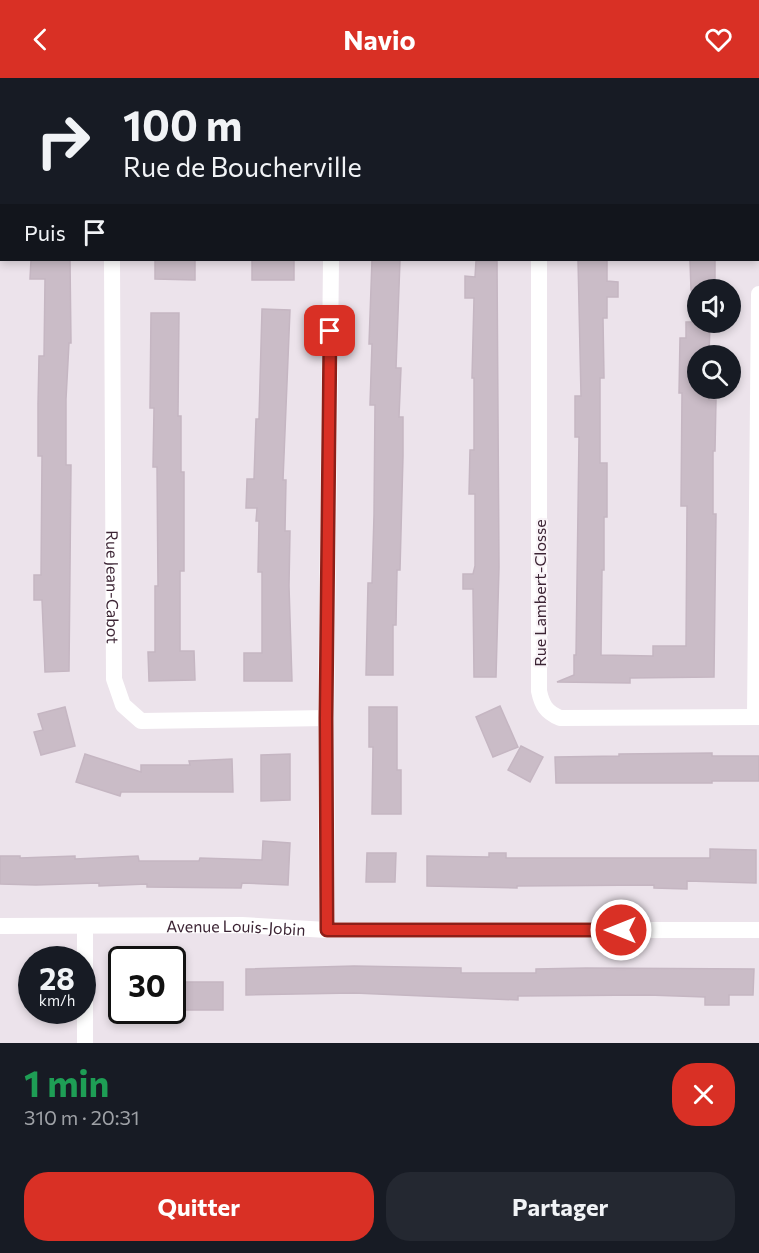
<!DOCTYPE html>
<html lang="fr">
<meta charset="utf-8">
<style>
:root{--surface:#171b24;--page:#242831;--text:#f1f3f6;--muted:#9ea1a6;--accent:#d93025}
body{margin:0;font-family:Commissioner,sans-serif;background:var(--page);color:var(--text);height:100vh;display:flex;flex-direction:column;font-size:22px;white-space:nowrap}
*{box-sizing:border-box;margin:0}
p{font-size:20px;color:var(--muted)}
.icon{flex:none;width:33px;height:33px;fill:none;stroke:currentColor;stroke-width:2;stroke-linecap:round;stroke-linejoin:round}
.map{position:relative;height:965px;overflow:hidden}
.side{display:flex;flex-direction:column;background:var(--surface);flex:1}
.side>*{flex:none}
.top-card{position:absolute;left:0px;top:0px;width:759px;height:183px;box-shadow:0 3px 9px #0003;background:#171b24;color:var(--text);overflow:hidden}
.tools{position:absolute;left:687px;top:201px;display:grid;gap:12px}
.tools a{display:grid;place-items:center;width:54px;height:54px;border-radius:50%;background:var(--surface);box-shadow:0 3px 9px #0003;font-size:30px}
.speed{position:absolute;left:18px;top:868px;display:flex;gap:12px;font-size:30px;font-weight:700;text-align:center}
.speed>*{display:grid;place-content:center;width:78px;height:78px;border-radius:50%;background:var(--surface);box-shadow:0 3px 9px #0003;line-height:1}
.speed small{font-size:15px;font-weight:400}
.speed .limit{border:3px solid #111;border-radius:9px;background:#fff;color:#111}
.pin{position:absolute;display:grid;place-items:center;width:51px;height:51px;color:#fff;margin:-26px;border-radius:12px;box-shadow:0 3px 9px #0006}
.me{position:absolute;width:66px;margin:-33px;rotate:270deg;stroke-linejoin:round;filter:drop-shadow(0 0 4px #0008)}
.turn{display:flex;align-items:center;gap:21px;height:126px;padding:0 24px;font-size:27px}
.turn .icon{width:78px;height:78px;stroke-width:2.5}
.turn b{display:block;font-size:42px;line-height:51px}
.then{display:flex;align-items:center;height:57px;padding:0 24px;background:#0003;gap:12px;font-size:22px}
.round{display:grid;place-items:center;flex:none;width:63px;height:63px;border-radius:24px;background:var(--page)}
.head{display:flex;align-items:center;justify-content:space-between;height:102px;padding:0 24px}
h1{font-size:36px;font-weight:700;line-height:45px;color:#1e9e55}
.cta{display:flex;gap:12px;margin-top:auto;padding:12px 24px}
.cta a{flex:1;height:69px;border-radius:24px;background:var(--accent);color:#fff;font-size:24px;font-weight:700;line-height:69px;text-align:center}
.cta a+a{background:var(--page);color:var(--text)}
header{display:flex;justify-content:space-between;align-items:center;height:78px;padding:0 24px;background:var(--accent);color:#fff;font-size:27px;font-weight:700}
.map>svg:first-child{display:block}
.building{fill:#cabcc7;stroke:#c5b6c2;stroke-width:1.5}
.lines{fill:none;stroke-linecap:round;stroke-linejoin:round}
.minor{stroke:#fff;stroke-width:16}
.route-casing{stroke:#8d1f18;stroke-width:15}
.route{stroke:#d93025;stroke-width:10}
.labels{text-anchor:middle;dominant-baseline:central;stroke-width:4.5;stroke-linejoin:round;paint-order:stroke}
.street-label{font-size:16px;fill:#3c2434;stroke:#f9f4f8}
</style>
<header><svg class="icon" aria-label="back" viewBox="0 0 24 24"><path d="M15 5l-7 7 7 7"/></svg>Navio<svg class="icon" aria-label="heart" viewBox="0 0 24 24"><path d="M12 20l-8-8c-3-5 5-10 8-4 3-6 11-1 8 4z"/></svg></header>
<div class="map">
<svg width="759" height="965" viewBox="0 0 759 965">
<rect width="100%" height="100%" fill="#ece3eb"/>
<g class="building">
<path d="M 31,182 L 70,182 L 71,265 L 69,265 L 66,321 L 66,387 L 71,387 L 69,593 L 45,594 L 42,522 L 34,522 L 34,497 L 41,497 L 42,378 L 38,378 L 38,326 L 39,278 L 44,278 L 45,201 L 30,201 Z"/>
<path d="M 155,182 L 195,182 L 195,202 L 155,201 Z"/>
<rect x="252" y="182" width="42" height="20"/>
<path d="M 372,182 L 400,182 L 396,290 L 401,290 L 399,339 L 403,339 L 403,378 L 400,492 L 397,492 L 396,547 L 393,547 L 393,597 L 366,597 L 368,505 L 372,505 L 374,437 L 375,327 L 370,327 L 372,266 L 369,266 Z"/>
<path d="M 578,182 L 607,182 L 607,203 L 618,204 L 618,219 L 607,219 L 607,240 L 603,240 L 604,300 L 600,300 L 600,385 L 607,385 L 607,439 L 604,439 L 604,492 L 602,492 L 601,577 L 653,578 L 653,568 L 686,568 L 687,428 L 681,428 L 682,315 L 679,315 L 680,260 L 686,260 L 686,244 L 710,244 L 709,278 L 698,278 L 698,310 L 709,310 L 709,322 L 716,322 L 715,373 L 713,373 L 713,436 L 716,436 L 714,599 L 630,600 L 630,605 L 557,604 L 574,597 L 574,577 L 576,577 L 579,359 L 575,359 L 575,318 L 581,318 Z"/>
<path d="M 690,182 L 715,182 L 715,212 L 691,212 Z"/>
<path d="M 476,183 L 497,183 L 499,489 L 496,599 L 474,599 L 473,511 L 463,511 L 463,496 L 473,496 L 475,488 L 475,416 L 469,416 L 470,372 L 474,372 L 474,300 L 472,300 L 474,220 L 465,220 L 465,198 L 475,199 Z"/>
<path d="M 262,231 L 290,232 L 283,402 L 286,402 L 285,453 L 290,453 L 289,508 L 292,603 L 244,603 L 244,575 L 262,575 L 262,494 L 258,494 L 259,443 L 256,443 L 257,430 L 246,430 L 247,401 L 254,401 L 256,341 L 259,341 Z"/>
<path d="M 151,235 L 179,235 L 178,338 L 181,338 L 181,394 L 184,394 L 184,493 L 180,493 L 180,573 L 194,573 L 195,602 L 149,603 L 148,574 L 155,574 L 155,508 L 158,508 L 157,389 L 153,389 L 154,330 L 150,330 Z"/>
<path d="M 500,628 L 518,669 L 493,679 L 476,639 Z"/>
<path d="M 65,629 L 75,668 L 41,677 L 34,654 L 43,652 L 38,636 Z"/>
<path d="M 369,629 L 397,629 L 397,692 L 401,692 L 401,736 L 372,736 L 373,669 L 369,669 Z"/>
<path d="M 521,668 L 543,679 L 530,704 L 508,692 Z"/>
<path d="M 712,675 L 712,678 L 759,678 L 759,703 L 712,703 L 712,705 L 556,705 L 555,679 L 619,678 L 619,676 Z"/>
<path d="M 85,676 L 141,694 L 141,687 L 190,687 L 189,683 L 232,681 L 233,714 L 121,714 L 120,718 L 76,704 Z"/>
<path d="M 290,676 L 290,722 L 261,723 L 261,677 Z"/>
<path d="M 263,763 L 290,765 L 288,807 L 242,805 L 241,810 L 147,809 L 147,806 L 99,808 L 99,805 L 36,807 L 0,806 L 0,778 L 20,778 L 20,780 L 75,778 L 75,781 L 138,778 L 139,783 L 199,783 L 200,780 L 262,782 Z"/>
<path d="M 710,771 L 756,772 L 756,805 L 687,803 L 687,811 L 654,810 L 654,807 L 517,808 L 517,810 L 427,808 L 427,778 L 489,779 L 489,775 L 506,775 L 506,780 L 710,780 Z"/>
<path d="M 367,775 L 396,775 L 395,804 L 366,804 Z"/>
<path d="M 354,888 L 461,890 L 461,895 L 536,895 L 536,891 L 586,890 L 754,891 L 753,917 L 729,917 L 729,927 L 705,927 L 705,919 L 648,917 L 518,918 L 518,922 L 354,915 L 246,917 L 246,891 Z"/>
<rect x="182" y="904" width="41" height="28"/>
</g>
<g class="lines">
<g class="minor">
<path d="M 758,0 L 759,32"/>
<path d="M 539,2 L 539,0"/>
<path d="M 0,134 L 2,134"/>
<path id="s1" d="M 112,182 L 114,601 L 123,627 L 141,643 L 326,640"/>
<path d="M 539,182 L 539,613 C 542,627 546,634 560,640 L 759,639"/>
<path d="M 755,639 L 759,216"/>
<path id="s2" d="M 0,848 L 242,847 L 327,852 L 759,852"/>
<path d="M 327,852 L 326,640 L 331,182"/>
<path d="M 85,965 L 85,848"/>
</g>
</g>
<g class="lines">
<g class="route-casing">
<path id="route" d="M 330,253 L 326,640 L 327,852 L 621,852"/>
</g>
<use href="#route" class="route"/>
</g>
<g class="labels">
<g class="street-label">
<text stroke="none"><textPath href="#s1" startOffset="327">Rue Jean-Cabot</textPath></text>
<text transform="translate(539 515) rotate(-90)">Rue Lambert-Closse</text>
<text stroke="none"><textPath href="#s2" startOffset="236">Avenue Louis-Jobin</textPath></text>
</g>
</g>
</svg>
<div class="tools">
<a><svg class="icon" aria-label="sound" viewBox="0 0 24 24"><path d="M4 9h4l5-4v14l-5-4H4zM17 9q2 3 0 6"/></svg></a>
<a><svg class="icon" aria-label="search" viewBox="0 0 24 24"><circle cx="10" cy="10" r="6"/><path d="M15 15l6 6"/></svg></a>
</div>
<div class="speed"><div>28<small>km/h</small></div><div class="limit">30</div></div>
<div class="pin" style="left:330px;top:253px;background:#d93025"><svg class="icon" aria-label="arrive" viewBox="0 0 24 24"><path d="M6 21V4h12l-3 4 3 4H6"/></svg></div>
<svg class="me" style="left:621px;top:852px" viewBox="-20 -20 40 40"><circle r="17" fill="#d93025" stroke="#fff" stroke-width="3"/><path d="M0-11L8 9 0 5-8 9z" fill="#fff"/></svg>
<div class="top-card">
<div class="turn"><svg class="icon" aria-label="right" viewBox="0 0 24 24"><path d="M7 20v-9h11M14 6l5 5-5 5"/></svg><div><b>100 m</b>Rue de Boucherville</div></div>
<div class="then">Puis<svg class="icon" aria-label="arrive" viewBox="0 0 24 24"><path d="M6 21V4h12l-3 4 3 4H6"/></svg></div>
</div>
</div>
<section class="side">
<div class="head"><div><h1>1 min</h1><p>310 m · 20:31</p></div><a class="round" style="background:#d93025;color:#fff"><svg class="icon" aria-label="close" viewBox="0 0 24 24"><path d="M6 6l12 12M18 6L6 18"/></svg></a></div>
<div class="cta"><a>Quitter</a><a>Partager</a></div>
</section>
